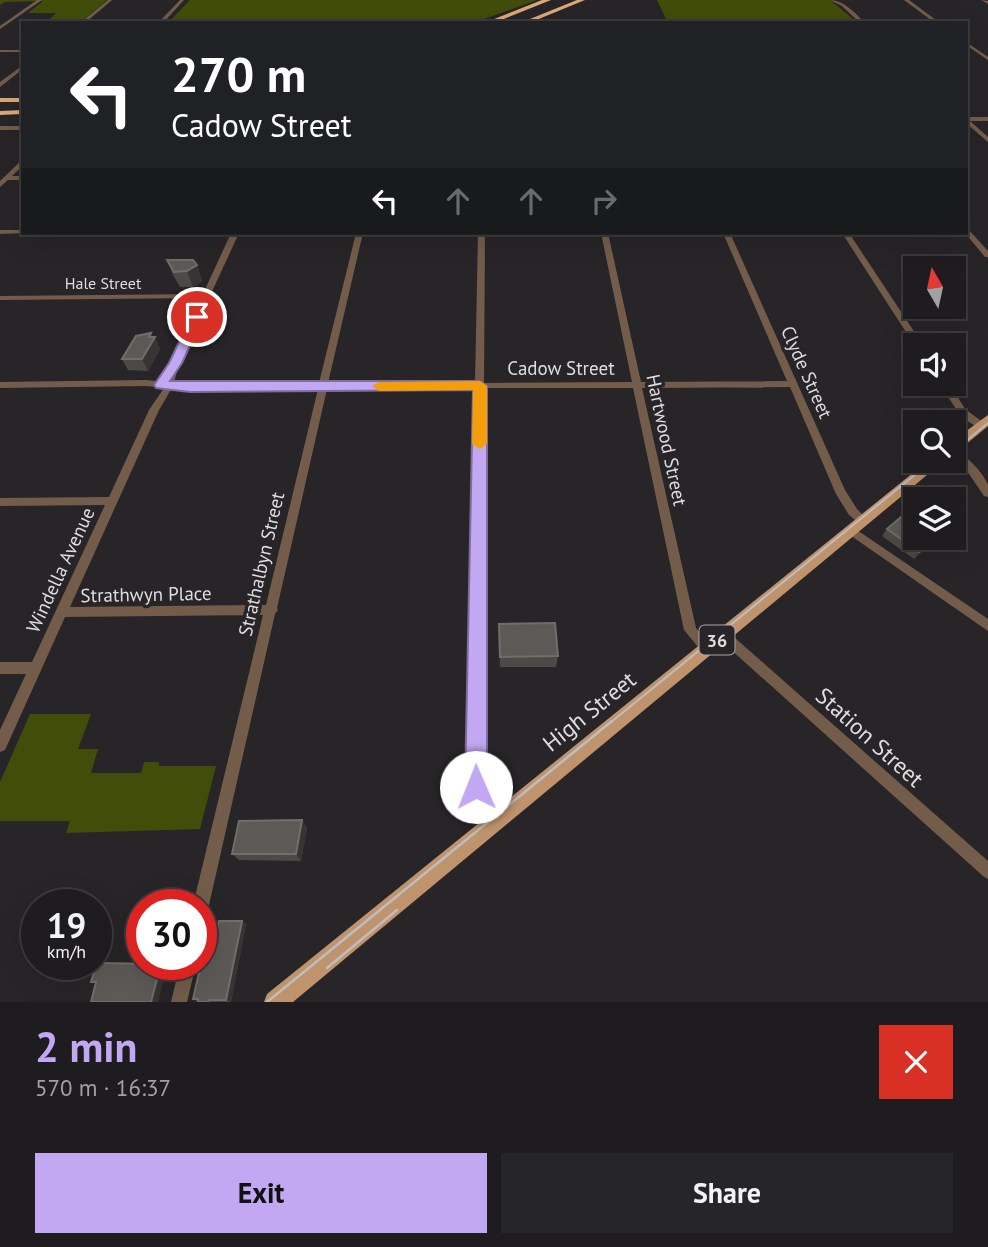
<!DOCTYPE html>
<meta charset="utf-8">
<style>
:root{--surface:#1e1c1e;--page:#262527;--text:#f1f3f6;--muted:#a1a1a4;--line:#3c3a3c;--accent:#c2a8f2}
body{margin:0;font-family:"PT Sans",sans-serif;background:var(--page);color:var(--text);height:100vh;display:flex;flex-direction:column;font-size:26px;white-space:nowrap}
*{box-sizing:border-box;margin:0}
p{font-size:23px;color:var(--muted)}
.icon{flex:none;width:38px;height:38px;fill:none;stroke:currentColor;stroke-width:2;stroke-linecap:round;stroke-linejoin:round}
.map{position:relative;height:1002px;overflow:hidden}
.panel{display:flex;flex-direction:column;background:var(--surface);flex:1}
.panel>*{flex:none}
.hud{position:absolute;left:21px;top:21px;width:947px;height:214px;border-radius:0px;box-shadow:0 7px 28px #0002,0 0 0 2px var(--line);background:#202124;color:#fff;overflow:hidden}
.needle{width:46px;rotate:351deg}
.fabs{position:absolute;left:903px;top:256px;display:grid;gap:14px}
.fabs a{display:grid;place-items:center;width:63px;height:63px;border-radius:0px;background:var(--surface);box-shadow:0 7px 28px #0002,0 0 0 2px var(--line);font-size:35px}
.speed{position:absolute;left:21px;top:889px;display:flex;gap:14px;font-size:35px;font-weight:700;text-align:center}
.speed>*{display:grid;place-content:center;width:91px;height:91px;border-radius:50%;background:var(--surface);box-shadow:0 7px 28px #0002,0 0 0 2px var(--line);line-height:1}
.speed small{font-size:18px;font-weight:400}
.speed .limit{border:10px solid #d22;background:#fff;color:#111}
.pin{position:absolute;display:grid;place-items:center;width:60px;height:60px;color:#fff;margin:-30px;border:4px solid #fff;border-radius:50%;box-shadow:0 2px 7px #0007}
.me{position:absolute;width:77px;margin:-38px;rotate:359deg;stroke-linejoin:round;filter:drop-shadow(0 0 5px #0008)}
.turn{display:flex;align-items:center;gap:24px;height:147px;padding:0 35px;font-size:32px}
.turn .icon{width:91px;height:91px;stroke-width:2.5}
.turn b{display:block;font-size:49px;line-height:60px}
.lanes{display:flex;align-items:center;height:66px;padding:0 35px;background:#0003;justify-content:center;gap:35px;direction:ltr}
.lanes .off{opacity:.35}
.round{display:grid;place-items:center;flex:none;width:74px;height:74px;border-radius:0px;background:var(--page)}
.head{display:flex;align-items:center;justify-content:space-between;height:119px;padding:0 35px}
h1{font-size:42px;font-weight:700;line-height:52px;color:var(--accent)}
.button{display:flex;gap:14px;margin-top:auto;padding:14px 35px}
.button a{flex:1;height:80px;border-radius:0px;background:var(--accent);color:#111;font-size:28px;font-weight:700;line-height:80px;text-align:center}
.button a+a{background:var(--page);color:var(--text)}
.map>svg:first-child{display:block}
.green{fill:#414d08}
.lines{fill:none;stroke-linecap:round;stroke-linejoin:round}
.minor{fill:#735d4a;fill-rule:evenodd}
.major{fill:#bf936b;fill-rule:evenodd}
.highway{fill:#dea878;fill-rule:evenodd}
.tram-far1{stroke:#bfbdbf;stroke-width:2}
.tram{stroke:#bfbdbf;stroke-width:2.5}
.wall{fill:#4c4946}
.shaded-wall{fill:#373433}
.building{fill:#5c5957;stroke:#706e6c;stroke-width:2}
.route{fill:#c2a8f2;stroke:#7e6d9d;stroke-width:2}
.slow{fill:#f59e0b}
.labels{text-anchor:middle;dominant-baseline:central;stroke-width:7;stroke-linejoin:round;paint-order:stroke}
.far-street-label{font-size:16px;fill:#dfdddf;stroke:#282528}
.shield{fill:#282528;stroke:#a8a6a8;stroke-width:2}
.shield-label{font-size:18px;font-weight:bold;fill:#dfdddf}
.street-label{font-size:19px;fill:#dfdddf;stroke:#282528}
.near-street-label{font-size:23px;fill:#dfdddf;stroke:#282528}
</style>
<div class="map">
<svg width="988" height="1002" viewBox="0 0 988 1002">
<rect width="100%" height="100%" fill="#282528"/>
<g class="green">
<path d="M 0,0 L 107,0 L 82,21 L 47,22 L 56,13 L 28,13 L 43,1 L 5,2 L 0,5 Z"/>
<path d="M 190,0 L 537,0 L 473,23 L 168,23 Z"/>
<path d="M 657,0 L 830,0 L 858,23 L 668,23 Z"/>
<path d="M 30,714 L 91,714 L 78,749 L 98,749 L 91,773 L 141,773 L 144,762 L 159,762 L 159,766 L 216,766 L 200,829 L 66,833 L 70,821 L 0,821 L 0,782 Z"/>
</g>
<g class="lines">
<g class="minor">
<path d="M 37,0 L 42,0 L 0,29 L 0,26 Z"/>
<path d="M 108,0 L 112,0 L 85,23 L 80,23 Z"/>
<path d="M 180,0 L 184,0 L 163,23 L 158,23 Z"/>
<path d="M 830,0 C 845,1 855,13 865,23 L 860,23 L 842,6 Z"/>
<path d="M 904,0 L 909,0 L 940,23 L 935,23 Z"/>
<path d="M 981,0 L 988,1 L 988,4 Z"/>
<path d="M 966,42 L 988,57 L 988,60 L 966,45 Z"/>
<rect x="0" y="50" width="23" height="2"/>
<path d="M 23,65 L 23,69 L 0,87 L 0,82 Z"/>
<path d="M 966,117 L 988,117 L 988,121 L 970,121 L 988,137 L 988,142 L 966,123 Z"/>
<rect x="0" y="126" width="23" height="4"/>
<path d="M 23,159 L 23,165 L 12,176 L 23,176 L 23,180 L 8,180 L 0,187 L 0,181 Z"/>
<path d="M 966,228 L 968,229 L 988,251 L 988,257 L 985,257 L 965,233 L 966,233 Z"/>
<path d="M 0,230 L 23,230 L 23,233 L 26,233 L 0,234 Z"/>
<path d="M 231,233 L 239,233 L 179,363 L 174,383 L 190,384 L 319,383 L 356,233 L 363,233 L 328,383 L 475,383 L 478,233 L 485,233 L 484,383 L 632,382 L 601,233 L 608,233 L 641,382 L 787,381 L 723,233 L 730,233 L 845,490 L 857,509 L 869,521 L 868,524 L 860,524 L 849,515 L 836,494 L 790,387 L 642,388 L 696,628 L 713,649 L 711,653 L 707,655 L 703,653 L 684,630 L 633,388 L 484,388 L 482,780 L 484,789 L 503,821 L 501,826 L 496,828 L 491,826 L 473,797 L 468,780 L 475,389 L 327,389 L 277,608 L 278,610 L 275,614 L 209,905 L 207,911 L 201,913 L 201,905 L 193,905 L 263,615 L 65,617 L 5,750 L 0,752 L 0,730 L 26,674 L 0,674 L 0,662 L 32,662 L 105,505 L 0,506 L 0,498 L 109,497 L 149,410 L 164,388 L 146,386 L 0,388 L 0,382 L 146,380 L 166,382 L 169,367 L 201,298 L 0,300 L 0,296 L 203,294 ZM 172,388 L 190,390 L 318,389 L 266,605 L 70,607 L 159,410 Z"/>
<path d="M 842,233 L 849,233 L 923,345 L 915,346 Z"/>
<path d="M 940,383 L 949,383 L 965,409 L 984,423 L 986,425 L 984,427 C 964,428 949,398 940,383 Z"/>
<path d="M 954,450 C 966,455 983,472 988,485 C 988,486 988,496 988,497 L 984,496 L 965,468 L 954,458 Z"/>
<path d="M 851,526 L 988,619 L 988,631 L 847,533 L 846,530 L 847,527 Z"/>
<path d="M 723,630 L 727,631 L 988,861 L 988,879 L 983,876 L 719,639 L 717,635 L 719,631 Z"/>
<path d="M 180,964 L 196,964 L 187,1002 L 171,1002 Z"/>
</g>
<g class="major">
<path d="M 988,415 L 988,426 L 959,450 L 954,452 L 954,440 Z"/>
<path d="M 929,460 L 945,460 L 293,1002 L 264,1002 L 267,994 Z"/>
</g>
<g class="highway">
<path d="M 542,0 L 551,0 L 494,23 L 484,23 Z"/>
<path d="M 577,0 L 585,0 L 529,23 L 520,23 Z"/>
<rect x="0" y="98" width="23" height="4"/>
<path d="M 23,110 L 23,114 L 0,115 L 0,111 Z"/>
</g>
<g class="tram-far1">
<path d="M 954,451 L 988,423"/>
<path d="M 610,723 L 933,460"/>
</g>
<g class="tram">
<path d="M 327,968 L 397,910"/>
<path d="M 267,1002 L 612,721"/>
</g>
</g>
<g class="wall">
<path d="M 167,260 L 197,265 L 202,281 L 193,287 L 180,287 L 173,275 Z"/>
<path d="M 153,337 L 160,349 L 148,371 L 128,370 L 122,359 Z"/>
<path d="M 887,529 L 915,537 L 939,537 L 914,559 L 882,536 Z"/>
<path d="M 499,624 L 558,656 L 556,667 L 500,667 Z"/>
<path d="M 302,820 L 307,828 L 301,861 L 239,860 L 232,854 Z"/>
<path d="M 242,921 L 246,924 L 231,1002 L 198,1002 L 193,999 L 211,955 Z"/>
</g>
<g class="shaded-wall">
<path d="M 197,265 L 202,281 L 193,287 L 187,271 Z"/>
<path d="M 151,333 L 154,339 L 155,337 L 160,349 L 148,371 L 142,359 Z"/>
<path d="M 936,537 L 939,537 L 914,559 L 919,552 Z"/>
<path d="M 302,820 L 307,828 L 301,861 L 296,854 Z"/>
<path d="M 242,921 L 246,924 L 231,1002 L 226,1000 Z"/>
<path d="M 161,964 L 167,967 L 158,1002 L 151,1002 Z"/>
</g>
<g class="building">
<path d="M 167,260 L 193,260 L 197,265 L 187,271 L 174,272 Z"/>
<path d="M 151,333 L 149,337 L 155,337 L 142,359 L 122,359 L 136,336 Z"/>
<path d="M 914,506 L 915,507 L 915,537 L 936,537 L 919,552 L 887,529 Z"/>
<path d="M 555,623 L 558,656 L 500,657 L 499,624 Z"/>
<path d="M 302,820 L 296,854 L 232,854 L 239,821 Z"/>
<path d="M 219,921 L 242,921 L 226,1000 L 209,1000 L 208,1002 L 198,1002 L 198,999 L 193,999 L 203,955 L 211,955 Z"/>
<path d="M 142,929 L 142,945 L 140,945 L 141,941 L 138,941 Z"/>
<path d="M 97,963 L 161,964 L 151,1002 L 91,1002 L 96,982 L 91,982 Z"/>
</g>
<path class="route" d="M 197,313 L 203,317 L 182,363 L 170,381 L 480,381 L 487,386 L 487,787 L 483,795 L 476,798 L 468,795 L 465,787 L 473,390 L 190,392 L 156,388 L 154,385 L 169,363 L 191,317 Z"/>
<path class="slow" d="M 480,381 L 487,386 L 487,444 L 480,449 L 472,444 L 473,390 L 379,391 L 372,386 L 379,382 Z"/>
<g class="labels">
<g class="far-street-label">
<text x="103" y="283">Hale Street</text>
</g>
<rect class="shield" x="699.5" y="625.5" width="35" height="29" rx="5"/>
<g class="shield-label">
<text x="717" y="640">36</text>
</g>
<g class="street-label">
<text x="561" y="368">Cadow Street</text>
<text transform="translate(807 372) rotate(66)">Clyde Street</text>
<text transform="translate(667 440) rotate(78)">Hartwood Street</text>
<text transform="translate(261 564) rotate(-77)">Strathalbyn Street</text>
<text transform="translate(60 570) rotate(-65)">Windella Avenue</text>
<text transform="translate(146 594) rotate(-1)">Strathwyn Place</text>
</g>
<g class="near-street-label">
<text transform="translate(589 711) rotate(-39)">High Street</text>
<text transform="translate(870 737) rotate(42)">Station Street</text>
</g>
</g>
</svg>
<div class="fabs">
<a><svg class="needle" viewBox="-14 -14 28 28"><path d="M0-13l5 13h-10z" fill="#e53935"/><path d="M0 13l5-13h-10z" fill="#a1a1a4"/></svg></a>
<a><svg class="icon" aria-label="sound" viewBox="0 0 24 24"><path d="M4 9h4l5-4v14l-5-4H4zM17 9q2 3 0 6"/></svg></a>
<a><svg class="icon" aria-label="search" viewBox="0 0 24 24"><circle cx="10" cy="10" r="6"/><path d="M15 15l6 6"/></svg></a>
<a><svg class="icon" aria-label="layers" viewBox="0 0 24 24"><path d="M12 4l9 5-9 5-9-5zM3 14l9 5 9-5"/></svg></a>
</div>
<div class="speed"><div>19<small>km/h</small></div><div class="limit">30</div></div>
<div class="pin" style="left:197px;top:317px;background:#d93025"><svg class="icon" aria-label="arrive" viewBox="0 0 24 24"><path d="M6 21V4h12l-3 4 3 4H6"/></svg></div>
<svg class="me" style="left:476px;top:787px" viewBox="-20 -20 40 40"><circle r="19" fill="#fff"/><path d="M0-13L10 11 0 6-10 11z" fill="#c2a8f2"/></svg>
<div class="hud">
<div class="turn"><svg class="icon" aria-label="left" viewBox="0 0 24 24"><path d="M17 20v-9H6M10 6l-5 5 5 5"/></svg><div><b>270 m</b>Cadow Street</div></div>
<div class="lanes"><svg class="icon" aria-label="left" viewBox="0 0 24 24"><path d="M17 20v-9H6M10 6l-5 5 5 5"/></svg><svg class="icon off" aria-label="ahead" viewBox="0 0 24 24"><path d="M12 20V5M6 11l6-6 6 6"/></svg><svg class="icon off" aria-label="ahead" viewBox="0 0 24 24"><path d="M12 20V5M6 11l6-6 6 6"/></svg><svg class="icon off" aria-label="right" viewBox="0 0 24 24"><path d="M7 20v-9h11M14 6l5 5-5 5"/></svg></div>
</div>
</div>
<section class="panel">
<div class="head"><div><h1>2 min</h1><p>570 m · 16:37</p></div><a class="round" style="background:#d93025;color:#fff"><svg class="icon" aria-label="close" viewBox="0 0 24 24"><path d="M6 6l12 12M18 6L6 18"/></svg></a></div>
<div class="button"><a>Exit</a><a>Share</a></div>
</section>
